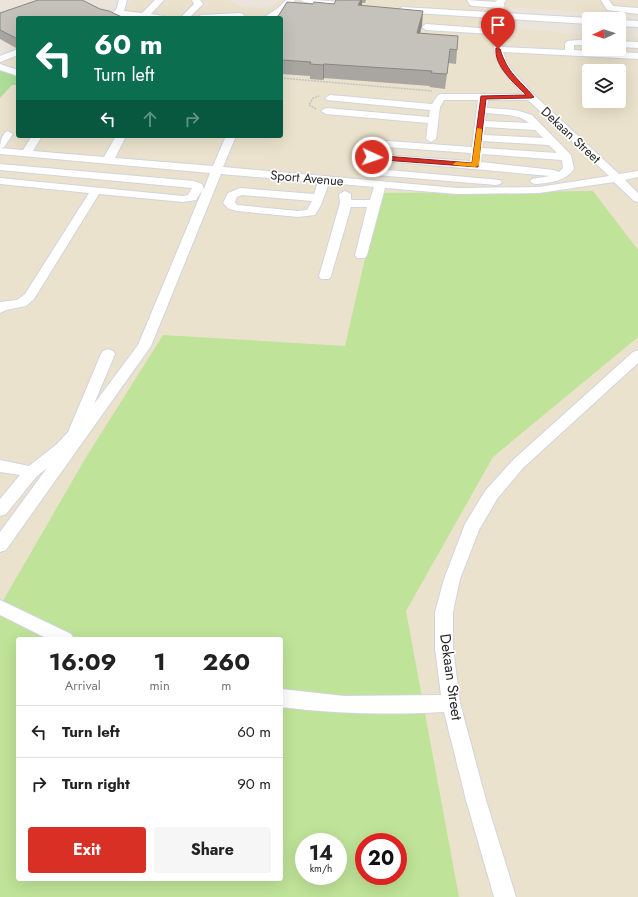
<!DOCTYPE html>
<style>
:root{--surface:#fff;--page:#f6f6f6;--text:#222;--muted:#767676;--line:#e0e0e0;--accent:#d93025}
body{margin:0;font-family:Jost,sans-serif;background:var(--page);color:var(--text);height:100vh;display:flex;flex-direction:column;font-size:15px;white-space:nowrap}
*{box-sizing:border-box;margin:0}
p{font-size:13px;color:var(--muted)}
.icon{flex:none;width:22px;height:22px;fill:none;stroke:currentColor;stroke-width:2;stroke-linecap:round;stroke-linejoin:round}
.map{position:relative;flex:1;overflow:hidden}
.sheet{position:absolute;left:16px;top:637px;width:267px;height:244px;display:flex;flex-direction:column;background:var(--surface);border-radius:4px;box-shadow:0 4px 16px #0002}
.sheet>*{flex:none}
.guide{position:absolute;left:16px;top:16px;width:267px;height:122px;border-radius:4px;box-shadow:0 4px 16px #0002;background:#0b6e4f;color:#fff;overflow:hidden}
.needle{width:26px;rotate:266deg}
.fabs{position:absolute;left:582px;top:12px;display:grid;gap:8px}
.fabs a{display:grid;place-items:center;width:44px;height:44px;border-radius:4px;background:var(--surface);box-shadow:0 4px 16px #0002;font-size:20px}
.speed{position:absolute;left:295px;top:833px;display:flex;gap:8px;font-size:20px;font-weight:700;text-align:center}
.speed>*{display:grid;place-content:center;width:52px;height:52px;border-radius:50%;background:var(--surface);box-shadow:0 4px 16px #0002;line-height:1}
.speed small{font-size:10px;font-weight:400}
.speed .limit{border:6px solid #d22;background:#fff;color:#111}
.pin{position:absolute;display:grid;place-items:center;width:34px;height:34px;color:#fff;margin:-41px -17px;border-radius:50% 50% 50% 0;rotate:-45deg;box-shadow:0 0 4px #0007}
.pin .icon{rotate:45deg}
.me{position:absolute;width:44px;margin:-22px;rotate:93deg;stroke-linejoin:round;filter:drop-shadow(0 0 3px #0008)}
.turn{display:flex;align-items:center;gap:14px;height:84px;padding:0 12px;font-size:18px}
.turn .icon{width:52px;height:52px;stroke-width:2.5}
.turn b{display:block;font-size:28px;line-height:34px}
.lanes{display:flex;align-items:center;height:38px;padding:0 12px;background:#0003;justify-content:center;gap:20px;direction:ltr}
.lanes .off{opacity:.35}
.eta{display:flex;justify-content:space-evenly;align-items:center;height:68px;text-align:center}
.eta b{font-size:24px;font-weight:700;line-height:28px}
.cta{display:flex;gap:8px;margin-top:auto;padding:8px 12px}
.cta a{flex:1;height:46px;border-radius:4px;background:var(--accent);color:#fff;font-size:16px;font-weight:700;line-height:46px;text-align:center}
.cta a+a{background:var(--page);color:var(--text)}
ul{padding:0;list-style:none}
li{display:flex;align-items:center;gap:12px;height:52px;padding:0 12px;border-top:1px solid var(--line)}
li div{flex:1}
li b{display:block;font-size:15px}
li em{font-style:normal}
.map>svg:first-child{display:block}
.education{fill:#eae2cc;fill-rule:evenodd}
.green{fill:#aedd9b}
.pitch{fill:#bfe398;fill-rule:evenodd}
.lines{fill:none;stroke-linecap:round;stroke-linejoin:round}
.minor-casing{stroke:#d1d3e0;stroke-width:2}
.path{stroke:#c3c3c3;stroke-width:1.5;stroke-dasharray:2 1;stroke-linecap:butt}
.minor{fill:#fff;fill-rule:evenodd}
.minor-bridge-casing{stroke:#d1d3e0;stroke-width:10;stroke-linecap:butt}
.minor-bridge{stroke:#fff;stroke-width:10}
.wall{fill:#a9a6a1}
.shaded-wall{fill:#8a8783}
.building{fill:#c5c1bb;stroke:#8a8783}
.route{fill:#d93025;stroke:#8d1f18}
.slow{fill:#f59e0b}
.labels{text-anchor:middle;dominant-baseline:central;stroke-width:3.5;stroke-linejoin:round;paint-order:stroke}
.far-street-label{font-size:13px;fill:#292929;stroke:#fff}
.street-label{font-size:15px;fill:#292929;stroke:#fff}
</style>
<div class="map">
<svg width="638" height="897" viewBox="0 0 638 897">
<rect width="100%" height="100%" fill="#eae4db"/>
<path class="education" d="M 133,0 L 227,0 L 244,7 L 269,9 L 279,0 L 638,0 L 638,16 L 510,7 L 509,28 L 589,35 L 589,49 L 619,49 L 619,37 L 638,38 L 638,897 L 0,897 L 0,60 L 18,53 L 18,136 L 281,136 L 281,18 L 109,18 L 120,14 ZM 589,71 L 619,71 L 619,101 L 589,101 ZM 18,639 L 281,639 L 281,879 L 18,879 ZM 304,842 L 338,842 L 338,876 L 304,876 ZM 364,842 L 398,842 L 398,876 L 364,876 Z"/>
<path class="green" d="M 0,64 L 18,71 L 18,85 L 12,85 L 0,98 Z"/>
<path class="pitch" d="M 593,191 L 638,250 L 638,337 L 493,457 L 406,611 L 459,897 L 0,897 L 0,606 L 85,459 L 163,335 L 345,346 L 380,193 ZM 18,639 L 281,639 L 281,879 L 18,879 ZM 304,842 L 338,842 L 338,876 L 304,876 ZM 364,842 L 398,842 L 398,876 L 364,876 Z"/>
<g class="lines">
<g class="minor-casing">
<g id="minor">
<path d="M 119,0 L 127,0 L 124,11 L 142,13 L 155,0 L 164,0 L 151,14 L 164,16 L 165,18 L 138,18 L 117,16 L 113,18 L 102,18 L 116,10 Z"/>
<path d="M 192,0 L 200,0 L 203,4 L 189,18 L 180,18 L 194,4 Z"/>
<path d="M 286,0 L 295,0 C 286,12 278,18 263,18 L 278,8 Z"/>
<path d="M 300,0 C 310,0 336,0 343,4 L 339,7 L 304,2 Z"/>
<path d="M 467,0 L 496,2 L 498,0 L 506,0 L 502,7 L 499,8 L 473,6 L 470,5 Z"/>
<path d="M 601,0 L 609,0 L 613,6 L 638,8 L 638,14 L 607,10 Z"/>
<path d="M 402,7 L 589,18 L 591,19 L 589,19 L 589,24 L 399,12 L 398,10 Z"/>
<path d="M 240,13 L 243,14 L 244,16 L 243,18 L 197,18 L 201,15 Z"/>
<path d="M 619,20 L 638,21 L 638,27 L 619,26 Z"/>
<path d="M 496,22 L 500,25 L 502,47 L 565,50 L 565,44 L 567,41 L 589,39 L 589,45 L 574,45 L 574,50 L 638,53 L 638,59 L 503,52 L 507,63 L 511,69 L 534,95 L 619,174 L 638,171 L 638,177 L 625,180 L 638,193 L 638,202 L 634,201 L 614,182 L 539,193 L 457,194 L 385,188 L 367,255 L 365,258 L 357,258 L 355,255 L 367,207 L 351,207 L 331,276 L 329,279 L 321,279 L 319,276 L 340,203 L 339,194 L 345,191 L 351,194 L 351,200 L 370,200 L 374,187 L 329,183 L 321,205 L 315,215 L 298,217 L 237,211 L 229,209 L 223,203 L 228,193 L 240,188 L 314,194 L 318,182 L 221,174 L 151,346 L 6,550 L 0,552 L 0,532 L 47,468 L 37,476 L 6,514 L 0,516 L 0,499 L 20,475 L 0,472 L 0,460 L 29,466 L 57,444 L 68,432 L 101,354 L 103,351 L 108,349 L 113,351 L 115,354 L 94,404 L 138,345 L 203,189 L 196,200 L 183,202 L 99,194 L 34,299 L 26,306 L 6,310 L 0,313 L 0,302 L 17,300 L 25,294 L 89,193 L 0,184 L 0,178 L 183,196 L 188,195 L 192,188 L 0,170 L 0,164 L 194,181 L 202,184 L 204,189 L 210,173 L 0,154 C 0,146 0,134 8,131 L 13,134 L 4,147 L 1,148 L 23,150 L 32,136 L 42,136 L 33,151 L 104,157 L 116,136 L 126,136 L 115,158 L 213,166 L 226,136 L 236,136 L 223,167 L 457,188 L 539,187 L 609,176 L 528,100 L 488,100 L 487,108 L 516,110 L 532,115 L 571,155 L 574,169 C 566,181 550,183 536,184 L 532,183 L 530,181 L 532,179 L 550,176 L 374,160 L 371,166 L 377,169 L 500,180 L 502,182 L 500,184 L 496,185 L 376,175 L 363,171 L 360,167 L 363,158 L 372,154 L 470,161 L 471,153 L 373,146 L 368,143 L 373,140 L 472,147 L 478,100 L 444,100 L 440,107 L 436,139 L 431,142 L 426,139 L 428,123 L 326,114 L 321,111 L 326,108 L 429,117 L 430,110 L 327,100 L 325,98 L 330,95 L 432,104 L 438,95 L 441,94 L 523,94 C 503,72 495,65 492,34 L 426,30 L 422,27 L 426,24 L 492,29 L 492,25 ZM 486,113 C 500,115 518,113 529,123 L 485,121 ZM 485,127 L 535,130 L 543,138 L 484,135 ZM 483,141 L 549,145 L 557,153 L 482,148 ZM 482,154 L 562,160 L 563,168 L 559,172 L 554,170 L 481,162 ZM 242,195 L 312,201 L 307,210 L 298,211 L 237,205 L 235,202 L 237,197 Z"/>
<path d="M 619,41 L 638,42 L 638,48 L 619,47 Z"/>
<path d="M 18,49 L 18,55 L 0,62 L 0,56 Z"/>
<path d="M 0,64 L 18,70 L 18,76 L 0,70 Z"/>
<path d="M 638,350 L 638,363 L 523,468 L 497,499 L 479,530 L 460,579 L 453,612 L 453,648 L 460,703 L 486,800 L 516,897 L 494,897 L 466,800 L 444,712 C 389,715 335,714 281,707 L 281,689 L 344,696 L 441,695 L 435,648 L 435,612 L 444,579 L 465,524 L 485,491 L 513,460 L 633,352 Z"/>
<path d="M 0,600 L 71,634 L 74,639 L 48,639 L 0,615 Z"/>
</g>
</g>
<g class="path">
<path d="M 281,78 L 432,91"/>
<path d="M 316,109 L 309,105 L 313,98 L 319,96"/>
</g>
<use href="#minor" class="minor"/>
<g class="minor-bridge-casing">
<path id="minor-bridge" d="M 496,25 L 499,5"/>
</g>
<use href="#minor-bridge" class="minor-bridge"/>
</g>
<g class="wall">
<path d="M 336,0 L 366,0 L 365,3 L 362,3 L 362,6 L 422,25 L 420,34 L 457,50 L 456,64 L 448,63 L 445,89 L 429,87 L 430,86 L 324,78 L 323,80 L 310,79 L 310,76 L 281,74 L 281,18 L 313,4 L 334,4 Z"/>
<path d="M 0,13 L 18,18 L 18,49 L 0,39 Z"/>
</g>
<g class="shaded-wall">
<path d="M 358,0 L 362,0 L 362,11 L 358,6 Z"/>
<path d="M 423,11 L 422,25 L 416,48 L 417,33 Z"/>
<path d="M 450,49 L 448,63 L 445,89 L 447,74 Z"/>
<path d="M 324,64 L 324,78 L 323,80 L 323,65 Z"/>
</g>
<g class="building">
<path d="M 38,0 L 82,0 L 100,9 L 109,11 L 124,18 L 18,18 L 18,39 L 0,30 L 0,13 Z"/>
<path d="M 336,0 L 361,0 L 358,5 L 423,11 L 417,33 L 458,36 L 457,50 L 450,49 L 447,74 L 431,73 L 432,71 L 324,64 L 323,65 L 310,64 L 311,62 L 281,60 L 281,18 L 277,18 L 287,2 L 313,4 L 314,2 L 334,4 Z"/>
</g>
<path class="route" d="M 496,48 L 500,49 C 508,74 518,78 534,97 L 531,98 L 486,99 L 478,167 L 370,159 L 370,156 L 372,155 L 472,163 L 481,96 L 526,95 C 514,83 494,66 496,48 Z"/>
<path class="slow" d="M 477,128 L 482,129 L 479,165 L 475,167 L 454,165 L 453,164 L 456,162 L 472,163 Z"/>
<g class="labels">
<g class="far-street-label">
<text transform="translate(571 135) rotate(43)">Dekaan Street</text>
<text transform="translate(307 178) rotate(5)">Sport Avenue</text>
</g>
<g class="street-label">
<text transform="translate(451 677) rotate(82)">Dekaan Street</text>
</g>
</g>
</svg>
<div class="fabs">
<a><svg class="needle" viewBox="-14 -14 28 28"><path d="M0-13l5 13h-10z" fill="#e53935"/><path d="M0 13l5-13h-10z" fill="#767676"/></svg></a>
<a><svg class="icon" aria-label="layers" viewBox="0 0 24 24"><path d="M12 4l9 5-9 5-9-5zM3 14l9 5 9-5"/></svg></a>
</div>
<div class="speed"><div>14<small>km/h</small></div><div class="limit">20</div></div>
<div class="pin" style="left:498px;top:49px;background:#d93025"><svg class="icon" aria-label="arrive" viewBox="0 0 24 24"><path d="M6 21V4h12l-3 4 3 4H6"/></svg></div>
<svg class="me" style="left:372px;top:157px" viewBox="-20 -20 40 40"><circle r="17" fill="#d93025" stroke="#fff" stroke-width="3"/><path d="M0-11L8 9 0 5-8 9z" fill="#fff"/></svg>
<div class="guide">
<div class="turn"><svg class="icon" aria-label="left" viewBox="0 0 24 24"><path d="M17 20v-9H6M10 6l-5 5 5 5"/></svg><div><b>60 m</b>Turn left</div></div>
<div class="lanes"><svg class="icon" aria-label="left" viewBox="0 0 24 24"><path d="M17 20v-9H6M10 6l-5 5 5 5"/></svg><svg class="icon off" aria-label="ahead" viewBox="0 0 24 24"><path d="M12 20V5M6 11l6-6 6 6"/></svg><svg class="icon off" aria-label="right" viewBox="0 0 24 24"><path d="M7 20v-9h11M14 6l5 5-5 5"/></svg></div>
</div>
<section class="sheet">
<div class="eta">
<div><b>16:09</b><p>Arrival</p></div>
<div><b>1</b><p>min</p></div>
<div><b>260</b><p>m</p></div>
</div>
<ul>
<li><svg class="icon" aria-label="left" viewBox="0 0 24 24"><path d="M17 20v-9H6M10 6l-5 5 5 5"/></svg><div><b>Turn left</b></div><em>60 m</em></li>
<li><svg class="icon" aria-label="right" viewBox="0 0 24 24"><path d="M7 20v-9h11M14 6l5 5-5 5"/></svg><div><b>Turn right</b></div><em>90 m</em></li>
</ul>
<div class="cta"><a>Exit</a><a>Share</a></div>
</section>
</div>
